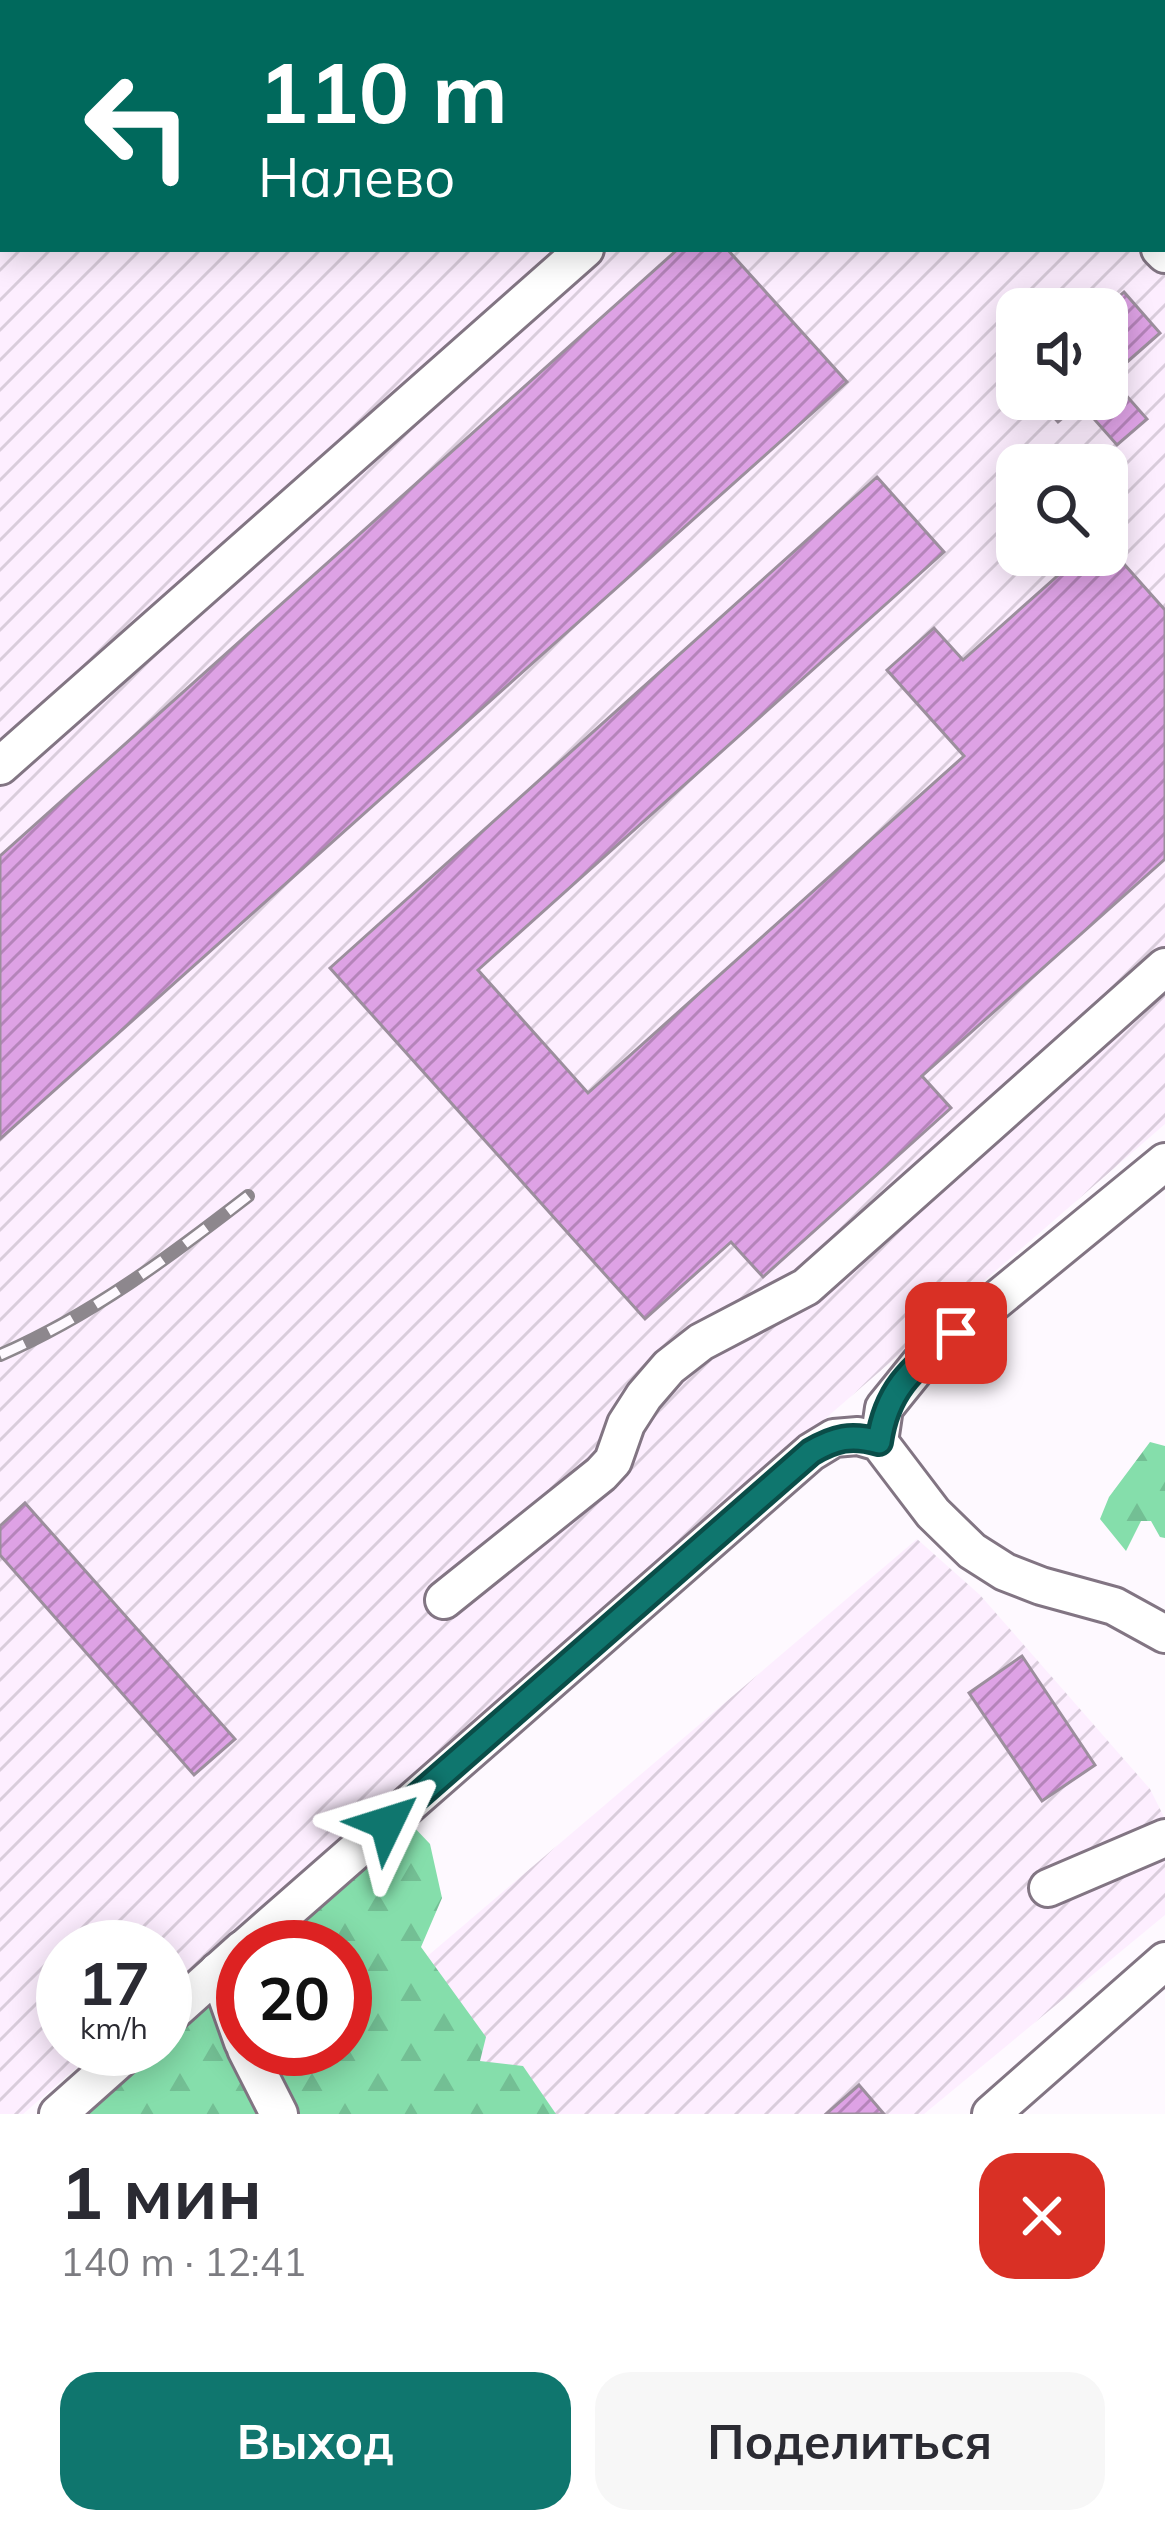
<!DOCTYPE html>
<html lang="ru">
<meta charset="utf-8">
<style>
:root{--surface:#fff;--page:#f7f7f7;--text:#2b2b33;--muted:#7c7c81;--accent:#0f766e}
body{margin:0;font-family:Mulish,sans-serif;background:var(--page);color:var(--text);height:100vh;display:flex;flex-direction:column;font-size:45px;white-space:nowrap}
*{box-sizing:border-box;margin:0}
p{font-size:39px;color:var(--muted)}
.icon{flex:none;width:66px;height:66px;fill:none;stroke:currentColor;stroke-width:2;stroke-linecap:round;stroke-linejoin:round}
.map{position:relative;height:2114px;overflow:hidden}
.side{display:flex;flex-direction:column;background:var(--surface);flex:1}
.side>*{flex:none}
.banner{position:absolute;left:0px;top:0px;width:1167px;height:252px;box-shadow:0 6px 30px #0003;background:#00695c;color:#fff;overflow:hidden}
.buttons{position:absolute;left:996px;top:288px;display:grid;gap:24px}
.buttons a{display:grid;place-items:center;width:132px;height:132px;border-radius:24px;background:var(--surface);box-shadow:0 6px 30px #0003;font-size:60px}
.speed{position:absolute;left:36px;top:1920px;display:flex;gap:24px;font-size:60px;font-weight:700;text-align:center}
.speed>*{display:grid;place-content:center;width:156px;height:156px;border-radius:50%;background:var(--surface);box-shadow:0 6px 30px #0003;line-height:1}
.speed small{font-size:30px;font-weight:400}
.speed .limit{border:18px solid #d22;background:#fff;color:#111}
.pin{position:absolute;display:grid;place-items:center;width:102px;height:102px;color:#fff;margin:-51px;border-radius:24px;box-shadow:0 6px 18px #0006}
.me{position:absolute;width:132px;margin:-66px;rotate:49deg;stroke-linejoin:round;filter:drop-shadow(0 0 9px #0008)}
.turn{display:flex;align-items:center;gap:42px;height:252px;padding:0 60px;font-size:54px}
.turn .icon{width:156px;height:156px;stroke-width:2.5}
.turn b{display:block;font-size:84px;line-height:102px}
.round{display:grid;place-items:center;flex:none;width:126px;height:126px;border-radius:36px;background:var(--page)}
.head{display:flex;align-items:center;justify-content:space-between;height:204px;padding:0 60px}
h1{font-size:72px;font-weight:700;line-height:90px}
.button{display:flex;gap:24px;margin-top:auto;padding:24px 60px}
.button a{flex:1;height:138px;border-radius:36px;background:var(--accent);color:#fff;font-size:48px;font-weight:700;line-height:138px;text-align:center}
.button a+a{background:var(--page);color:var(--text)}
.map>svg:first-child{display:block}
.industrial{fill:url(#industrial-furrows);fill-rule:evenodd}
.forest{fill:url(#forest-firs)}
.building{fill:url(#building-hatch);stroke:#9c8f9d;stroke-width:3}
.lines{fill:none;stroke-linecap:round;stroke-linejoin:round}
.minor-casing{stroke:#827583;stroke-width:42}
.minor{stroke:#fff;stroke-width:36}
.rail-casing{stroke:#8d878d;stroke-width:14}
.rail{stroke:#fef9ff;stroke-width:9;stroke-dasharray:27;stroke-linecap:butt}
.route-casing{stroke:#0a4d48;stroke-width:30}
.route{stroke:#0f766e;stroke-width:21}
</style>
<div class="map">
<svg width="1165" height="2114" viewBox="0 0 1165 2114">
<defs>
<pattern id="industrial-furrows" width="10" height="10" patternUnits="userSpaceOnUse" patternTransform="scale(3)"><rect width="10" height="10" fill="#fdeeff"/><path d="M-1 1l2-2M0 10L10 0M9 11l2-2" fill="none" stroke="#d9ccdb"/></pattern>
<pattern id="forest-firs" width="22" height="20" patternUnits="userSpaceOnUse" patternTransform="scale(3)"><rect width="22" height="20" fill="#85deab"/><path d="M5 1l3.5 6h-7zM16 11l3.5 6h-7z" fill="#73bf94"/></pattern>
<pattern id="building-hatch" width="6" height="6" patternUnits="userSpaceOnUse" patternTransform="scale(3)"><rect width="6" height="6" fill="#dea2e5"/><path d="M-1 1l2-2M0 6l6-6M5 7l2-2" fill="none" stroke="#b584ba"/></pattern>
</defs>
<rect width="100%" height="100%" fill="#fef9ff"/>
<g class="industrial">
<path d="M 0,0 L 1165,0 L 1165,1124 L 165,1991 L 165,1947 L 63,1947 L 63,2049 L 98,2049 L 23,2114 L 0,2114 ZM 3,3 L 1164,3 L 1164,249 L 3,249 ZM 1017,309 L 1107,309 L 1107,399 L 1017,399 ZM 1017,465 L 1107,465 L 1107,555 L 1017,555 Z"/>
<path d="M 917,1539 L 980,1595 L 1150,1789 L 1165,1819 L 1165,1915 L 924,2114 L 426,2114 L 369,2006 Z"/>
</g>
<g class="forest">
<path d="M 1150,1442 L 1165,1446 L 1165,1538 L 1160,1537 L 1151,1521 L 1141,1521 L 1126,1551 L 1100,1519 L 1109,1497 Z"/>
<path d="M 410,1823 L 430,1844 L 442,1898 L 421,1947 L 486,2037 L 480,2061 L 523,2066 L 556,2114 L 76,2114 L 151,2049 L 165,2049 L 165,2037 L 243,1969 L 243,2049 L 345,2049 L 345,1947 L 268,1947 Z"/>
</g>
<g class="building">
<path d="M 27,0 L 362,0 L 358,3 Z"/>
<path d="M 671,0 L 759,0 L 755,3 Z"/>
<path d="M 1000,0 L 1137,0 L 1139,3 L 1003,3 Z"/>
<path d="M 0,136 L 3,140 L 0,249 Z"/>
<path d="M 678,249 L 727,249 L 847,382 L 0,1139 L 0,856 Z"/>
<path d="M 1124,292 L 1160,333 L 1110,377 L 1147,419 L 1117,445 L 1080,403 L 1058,422 L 1037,399 L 1107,399 L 1107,309 L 1104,309 Z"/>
<path d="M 877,477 L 944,552 L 478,970 L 588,1093 L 964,756 L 887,670 L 934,628 L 963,660 L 1081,555 L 1107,555 L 1107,545 L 1165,610 L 1165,859 L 922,1076 L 951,1108 L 763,1277 L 731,1242 L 645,1319 L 330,968 Z"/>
<path d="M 25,1503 L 235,1739 L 194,1775 L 0,1555 L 0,1526 Z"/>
<path d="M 1022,1656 L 1095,1765 L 1042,1801 L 969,1693 Z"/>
<path d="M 859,2085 L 884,2114 L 826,2114 Z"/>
</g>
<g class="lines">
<g class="minor-casing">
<g id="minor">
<path d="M 942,0 L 945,3"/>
<path d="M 863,3 L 867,0"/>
<path d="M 1160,249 L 1165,254"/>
<path d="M 0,766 L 585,249"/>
<path d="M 879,1442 L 884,1408 L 922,1361 L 1165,1162"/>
<path d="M 444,1600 L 601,1474 L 613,1461 L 626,1424 L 644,1396 L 669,1367 L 701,1342 L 806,1287 L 1165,967"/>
<path d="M 1048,1888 L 1165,1838"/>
<path d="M 246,1947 L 811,1452 L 834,1438 L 858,1436 L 879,1442 L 933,1513 L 972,1551 L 1005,1572 L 1041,1586 L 1114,1606 L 1165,1634"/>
<path d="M 218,1971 L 243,2042"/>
<path d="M 165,2019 L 243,1949"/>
<path d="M 246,2049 L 279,2114"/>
<path d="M 58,2114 L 131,2049"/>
<path d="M 991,2114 L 1165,1961"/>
</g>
</g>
<use href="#minor" class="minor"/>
<g class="rail-casing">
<path id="rail" d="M 0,1355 C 92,1315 169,1257 248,1196"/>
</g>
<use href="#rail" class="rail"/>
</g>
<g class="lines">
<g class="route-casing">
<path id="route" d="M 387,1823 L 811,1452 C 835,1438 851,1434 879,1442 C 887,1386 915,1367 956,1333"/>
</g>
<use href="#route" class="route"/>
</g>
</svg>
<div class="buttons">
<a><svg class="icon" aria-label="sound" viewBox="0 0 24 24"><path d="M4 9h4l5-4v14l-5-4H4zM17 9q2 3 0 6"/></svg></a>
<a><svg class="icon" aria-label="search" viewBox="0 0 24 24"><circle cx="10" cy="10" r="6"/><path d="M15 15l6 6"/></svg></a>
</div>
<div class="speed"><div>17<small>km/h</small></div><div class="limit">20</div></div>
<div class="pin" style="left:956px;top:1333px;background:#d93025"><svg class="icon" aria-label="arrive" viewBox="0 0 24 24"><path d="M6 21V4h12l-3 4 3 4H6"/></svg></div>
<svg class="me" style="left:387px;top:1823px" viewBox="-20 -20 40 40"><path d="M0-17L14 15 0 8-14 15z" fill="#0f766e" stroke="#fff" stroke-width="4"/></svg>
<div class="banner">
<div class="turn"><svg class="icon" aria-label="left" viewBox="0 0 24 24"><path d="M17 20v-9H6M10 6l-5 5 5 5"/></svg><div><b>110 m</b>Налево</div></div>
</div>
</div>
<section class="side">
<div class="head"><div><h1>1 мин</h1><p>140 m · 12:41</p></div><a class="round" style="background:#d93025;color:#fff"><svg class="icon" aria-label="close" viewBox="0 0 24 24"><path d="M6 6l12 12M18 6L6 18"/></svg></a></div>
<div class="button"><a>Выход</a><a>Поделиться</a></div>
</section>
